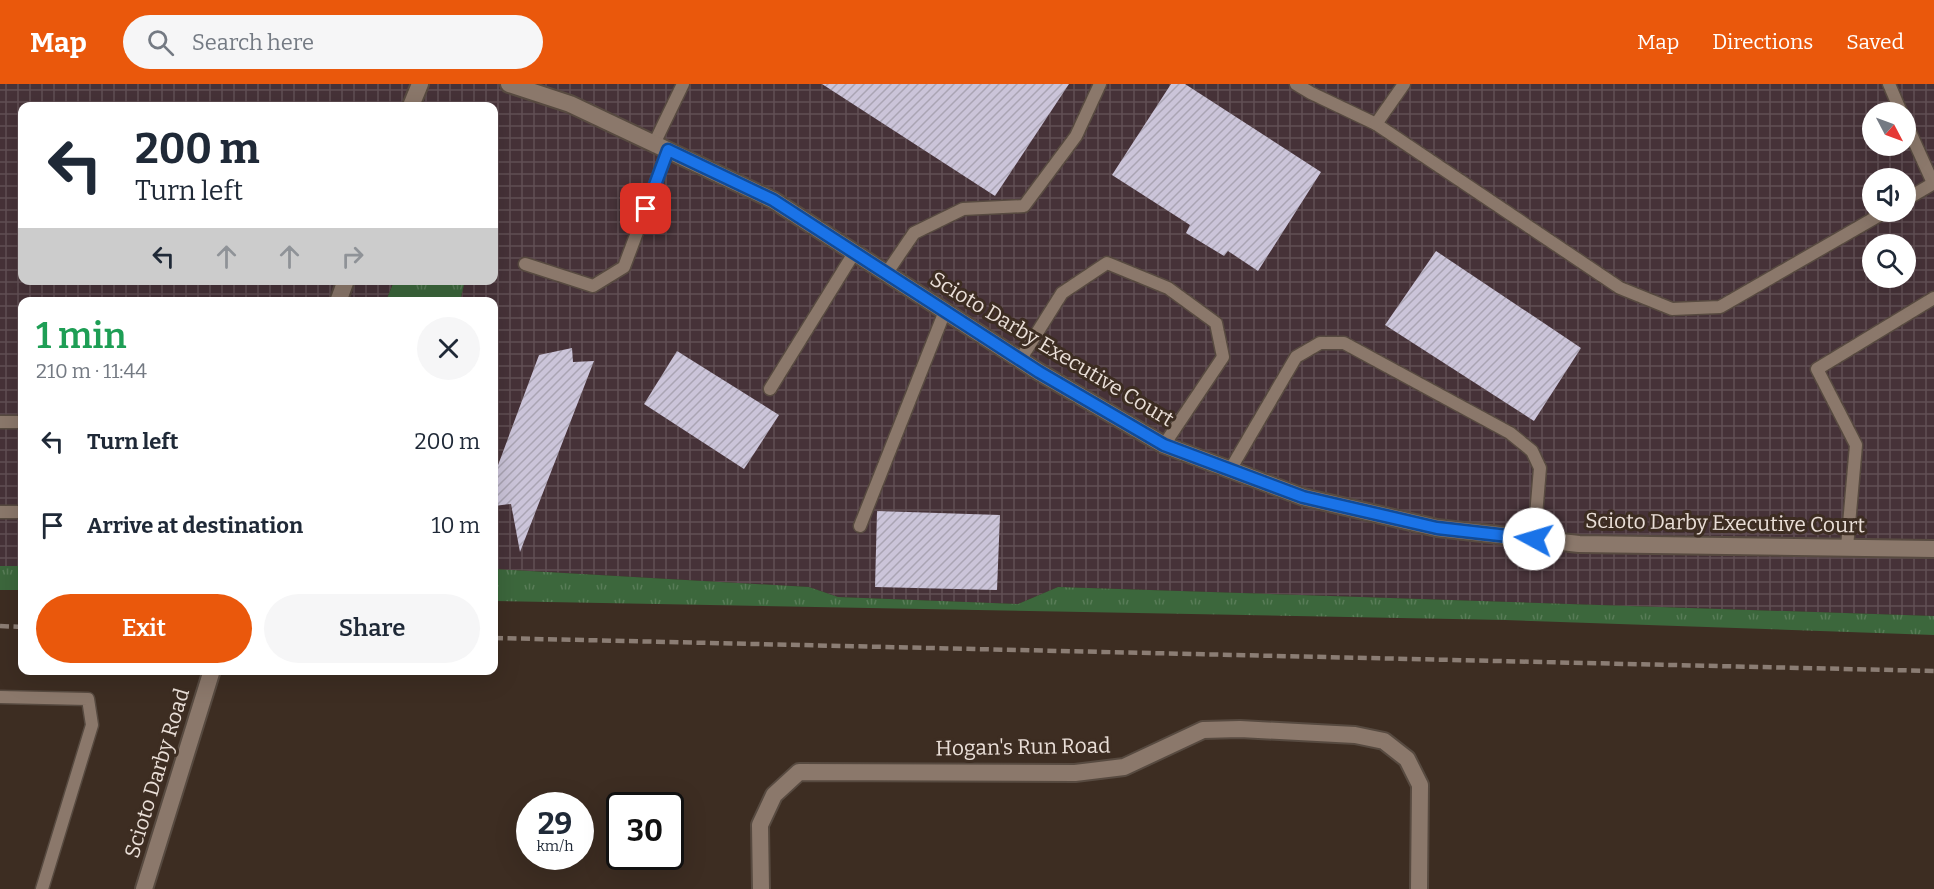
<!DOCTYPE html>
<meta charset="utf-8">
<style>
:root{--surface:#fff;--page:#f6f6f7;--text:#1f2937;--muted:#747a83;--accent:#ea580c}
body{margin:0;font-family:Bitter,serif;background:var(--page);color:var(--text);height:100vh;display:flex;flex-direction:column;font-size:22px;white-space:nowrap}
*{box-sizing:border-box;margin:0}
p{font-size:20px;color:var(--muted)}
.icon{flex:none;width:33px;height:33px;fill:none;stroke:currentColor;stroke-width:2;stroke-linecap:round;stroke-linejoin:round}
.map{position:relative;flex:1;overflow:hidden}
.drawer{position:absolute;left:18px;top:213px;width:480px;height:378px;display:flex;flex-direction:column;background:var(--surface);border-radius:12px;box-shadow:0 6px 24px #0002}
.drawer>*{flex:none}
.hud{position:absolute;left:18px;top:18px;width:480px;height:183px;border-radius:12px;box-shadow:0 6px 24px #0002;background:#fff;color:var(--text);overflow:hidden}
.needle{width:39px;rotate:131deg}
.buttons{position:absolute;left:1862px;top:18px;display:grid;gap:12px}
.buttons a{display:grid;place-items:center;width:54px;height:54px;border-radius:50%;background:var(--surface);box-shadow:0 6px 24px #0002;font-size:30px}
.speed{position:absolute;left:516px;top:708px;display:flex;gap:12px;font-size:30px;font-weight:700;text-align:center}
.speed>*{display:grid;place-content:center;width:78px;height:78px;border-radius:50%;background:var(--surface);box-shadow:0 6px 24px #0002;line-height:1}
.speed small{font-size:15px;font-weight:400}
.speed .limit{border:3px solid #111;border-radius:9px;background:#fff;color:#111}
.pin{position:absolute;display:grid;place-items:center;width:51px;height:51px;color:#fff;margin:-26px;border-radius:12px;box-shadow:0 3px 9px #0006}
.me{position:absolute;width:66px;margin:-33px;rotate:276deg;stroke-linejoin:round;filter:drop-shadow(0 0 4px #0008)}
.turn{display:flex;align-items:center;gap:21px;height:126px;padding:0 18px;font-size:27px}
.turn .icon{width:78px;height:78px;stroke-width:2.5}
.turn b{display:block;font-size:42px;line-height:51px}
.lanes{display:flex;align-items:center;height:57px;padding:0 18px;background:#0003;justify-content:center;gap:30px;direction:ltr}
.lanes .off{opacity:.35}
.round{display:grid;place-items:center;flex:none;width:63px;height:63px;border-radius:32px;background:var(--page)}
.headline{display:flex;align-items:center;justify-content:space-between;height:102px;padding:0 18px}
h1{font-size:36px;font-weight:600;line-height:45px;color:#1e9e55}
.action{display:flex;gap:12px;margin-top:auto;padding:12px 18px}
.action a{flex:1;height:69px;border-radius:36px;background:var(--accent);color:#fff;font-size:24px;font-weight:600;line-height:69px;text-align:center}
.action a+a{background:var(--page);color:var(--text)}
ul{padding:0;list-style:none}
li{display:flex;align-items:center;gap:18px;height:84px;padding:0 18px}
li div{flex:1}
li b{display:block;font-size:22px}
li em{font-style:normal}
header{display:flex;align-items:center;gap:36px;box-sizing:border-box;height:84px;padding:0 30px;background:var(--accent);color:#fff}
header strong{font-size:28px}
nav{display:flex;gap:33px;margin-inline-start:auto;font-size:21px}
.search{width:420px;height:54px;background:var(--page);display:flex;align-items:center;gap:15px;box-sizing:border-box;padding:0 21px;border-radius:33px;color:var(--muted);font-size:22px}
.map>svg:first-child{display:block}
.industrial{fill:url(#industrial-grid);fill-rule:evenodd}
.grass{fill:url(#grass-tufts)}
.building{fill:url(#building-hatch)}
.lines{fill:none;stroke-linecap:round;stroke-linejoin:round}
.service-casing{stroke:#574a40;stroke-width:15}
.minor-casing{stroke:#574a40;stroke-width:20}
.secondary-casing{stroke:#574a40;stroke-width:20}
.service{stroke:#8b786b;stroke-width:12}
.minor{stroke:#8b786b;stroke-width:16}
.secondary{stroke:#8b786b;stroke-width:16}
.rail{stroke:#8b7d74;stroke-width:4.5;stroke-dasharray:9 4.5;stroke-linecap:butt}
.route-casing{stroke:#114b97;stroke-width:15}
.route{stroke:#1a73e8;stroke-width:10}
.labels{text-anchor:middle;dominant-baseline:central;stroke-width:6;stroke-linejoin:round;paint-order:stroke}
.street-label{font-size:21px;fill:#eadfd8;stroke:#3d2d22}
</style>
<header>
<strong>Map</strong>
<div class="search"><svg class="icon" aria-label="search" viewBox="0 0 24 24"><circle cx="10" cy="10" r="6"/><path d="M15 15l6 6"/></svg>Search here</div>
<nav><a>Map</a><a>Directions</a><a>Saved</a></nav>
</header>
<div class="map">
<svg width="1934" height="805" viewBox="0 0 1934 805">
<defs>
<pattern id="industrial-grid" width="8" height="8" patternUnits="userSpaceOnUse" patternTransform="scale(1.5)"><rect width="8" height="8" fill="#463238"/><path d="M0 4h8M4 0v8" fill="none" stroke="#614f54"/></pattern>
<pattern id="grass-tufts" width="24" height="20" patternUnits="userSpaceOnUse" patternTransform="scale(1.5)"><rect width="24" height="20" fill="#3c673c"/><path d="M3 7l-1-3M5 7V3M7 7l1-3M15 17l-1-3M17 17v-4M19 17l1-3" fill="none" stroke="#587c57"/></pattern>
<pattern id="building-hatch" width="6" height="6" patternUnits="userSpaceOnUse" patternTransform="scale(1.5)"><rect width="6" height="6" fill="#cbc4d9"/><path d="M-1 1l2-2M0 6l6-6M5 7l2-2" fill="none" stroke="#aaa4b3"/></pattern>
</defs>
<rect width="100%" height="100%" fill="#3d2d22"/>
<path class="industrial" d="M 0,0 L 1934,0 L 1934,532 L 1058,503 L 1018,520 L 838,513 L 809,503 L 494,485 L 494,218 L 460,217 L 465,197 L 494,196 L 494,75 L 496,64 L 494,63 L 494,22 L 22,22 L 22,196 L 394,197 L 386,217 L 22,218 L 22,482 L 0,482 ZM 1872,28 L 1905,28 L 1905,62 L 1872,62 ZM 1872,94 L 1905,94 L 1905,128 L 1872,128 ZM 1872,160 L 1905,160 L 1905,194 L 1872,194 Z"/>
<g class="grass">
<path d="M 394,197 L 394,196 L 465,197 L 460,217 L 386,217 Z"/>
<rect x="0" y="482" width="22" height="24"/>
<path d="M 494,485 L 809,503 L 838,513 L 1018,520 L 1058,503 L 1934,532 L 1934,551 L 1505,536 L 494,517 Z"/>
</g>
<g class="building">
<path d="M 822,0 L 1069,0 L 995,112 Z"/>
<path d="M 1171,0 L 1185,0 L 1321,88 L 1258,187 L 1228,167 L 1224,172 L 1186,149 L 1190,141 L 1112,91 Z"/>
<path d="M 1436,167 L 1581,264 L 1534,337 L 1385,241 Z"/>
<path d="M 572,264 L 573,278 L 594,277 L 520,468 L 511,420 L 494,422 L 494,392 L 539,271 Z"/>
<path d="M 677,267 L 779,331 L 744,385 L 644,320 Z"/>
<path d="M 877,427 L 1000,431 L 997,506 L 875,503 Z"/>
</g>
<g class="lines">
<g class="service-casing">
<g id="service">
<path d="M 1296,0 L 1311,9 L 1376,40 L 1620,204 L 1672,225 L 1720,223 L 1885,128"/>
<path d="M 1889,0 L 1901,28"/>
<path d="M 1905,37 L 1933,99"/>
<path d="M 1376,40 L 1404,0"/>
<path d="M 654,60 L 683,0"/>
<path d="M 1905,116 L 1934,99"/>
<path d="M 525,180 L 593,202 L 624,183 L 668,66"/>
<path d="M 886,190 L 914,149 L 963,125 L 1024,122 L 1076,52 L 1100,0"/>
<path d="M 1020,276 L 1062,209 L 1107,179 L 1168,204 L 1216,239 L 1223,273 L 1164,361"/>
<path d="M 770,305 L 854,169"/>
<path d="M 0,338 L 22,338"/>
<path d="M 1230,386 L 1296,273 L 1320,259 L 1344,259 L 1510,349 L 1532,367 L 1540,384 L 1534,455"/>
<path d="M 0,428 L 22,428"/>
<path d="M 860,442 L 945,227"/>
<path d="M 1847,463 L 1856,361 L 1817,285 L 1934,214"/>
<path d="M 0,613 L 88,615 L 92,641 L 42,805"/>
</g>
</g>
<g class="minor-casing">
<g id="minor">
<path d="M 509,0 L 570,20 L 773,116 L 1039,288 L 1164,361 L 1303,413 L 1437,444 L 1579,460 L 1934,465"/>
<path d="M 761,805 L 760,741 L 774,711 L 799,688 L 1075,689 L 1124,683 L 1203,646 L 1240,645 L 1355,651 L 1384,657 L 1407,675 L 1420,701 L 1419,805"/>
</g>
</g>
<g class="secondary-casing">
<g id="secondary">
<path d="M 411,22 L 420,0"/>
<path d="M 338,218 L 346,196"/>
<path d="M 144,805 L 212,586"/>
</g>
</g>
<use href="#service" class="service"/>
<use href="#minor" class="minor"/>
<use href="#secondary" class="secondary"/>
<g class="rail">
<path d="M 0,542 L 22,543"/>
<path d="M 494,554 L 1934,587"/>
</g>
</g>
<g class="lines">
<g class="route-casing">
<path id="route" d="M 646,125 L 668,66 L 773,116 L 1039,288 L 1164,361 L 1303,413 L 1437,444 L 1534,455"/>
</g>
<use href="#route" class="route"/>
</g>
<g class="labels">
<g class="street-label">
<text transform="translate(1052 265) rotate(31)">Scioto Darby Executive Court</text>
<text transform="translate(1725 439) rotate(1)">Scioto Darby Executive Court</text>
<text transform="translate(1023 663) rotate(-1)">Hogan's Run Road</text>
<text transform="translate(157 689) rotate(-73)">Scioto Darby Road</text>
</g>
</g>
</svg>
<div class="buttons">
<a><svg class="needle" viewBox="-14 -14 28 28"><path d="M0-13l5 13h-10z" fill="#e53935"/><path d="M0 13l5-13h-10z" fill="#747a83"/></svg></a>
<a><svg class="icon" aria-label="sound" viewBox="0 0 24 24"><path d="M4 9h4l5-4v14l-5-4H4zM17 9q2 3 0 6"/></svg></a>
<a><svg class="icon" aria-label="search" viewBox="0 0 24 24"><circle cx="10" cy="10" r="6"/><path d="M15 15l6 6"/></svg></a>
</div>
<div class="speed"><div>29<small>km/h</small></div><div class="limit">30</div></div>
<div class="pin" style="left:646px;top:125px;background:#d93025"><svg class="icon" aria-label="arrive" viewBox="0 0 24 24"><path d="M6 21V4h12l-3 4 3 4H6"/></svg></div>
<svg class="me" style="left:1534px;top:455px" viewBox="-20 -20 40 40"><circle r="19" fill="#fff"/><path d="M0-13L10 11 0 6-10 11z" fill="#1a73e8"/></svg>
<div class="hud">
<div class="turn"><svg class="icon" aria-label="left" viewBox="0 0 24 24"><path d="M17 20v-9H6M10 6l-5 5 5 5"/></svg><div><b>200 m</b>Turn left</div></div>
<div class="lanes"><svg class="icon" aria-label="left" viewBox="0 0 24 24"><path d="M17 20v-9H6M10 6l-5 5 5 5"/></svg><svg class="icon off" aria-label="ahead" viewBox="0 0 24 24"><path d="M12 20V5M6 11l6-6 6 6"/></svg><svg class="icon off" aria-label="ahead" viewBox="0 0 24 24"><path d="M12 20V5M6 11l6-6 6 6"/></svg><svg class="icon off" aria-label="right" viewBox="0 0 24 24"><path d="M7 20v-9h11M14 6l5 5-5 5"/></svg></div>
</div>
<section class="drawer">
<div class="headline"><div><h1>1 min</h1><p>210 m · 11:44</p></div><a class="round"><svg class="icon" aria-label="close" viewBox="0 0 24 24"><path d="M6 6l12 12M18 6L6 18"/></svg></a></div>
<ul>
<li><svg class="icon" aria-label="left" viewBox="0 0 24 24"><path d="M17 20v-9H6M10 6l-5 5 5 5"/></svg><div><b>Turn left</b></div><em>200 m</em></li>
<li><svg class="icon" aria-label="arrive" viewBox="0 0 24 24"><path d="M6 21V4h12l-3 4 3 4H6"/></svg><div><b>Arrive at destination</b></div><em>10 m</em></li>
</ul>
<div class="action"><a>Exit</a><a>Share</a></div>
</section>
</div>
